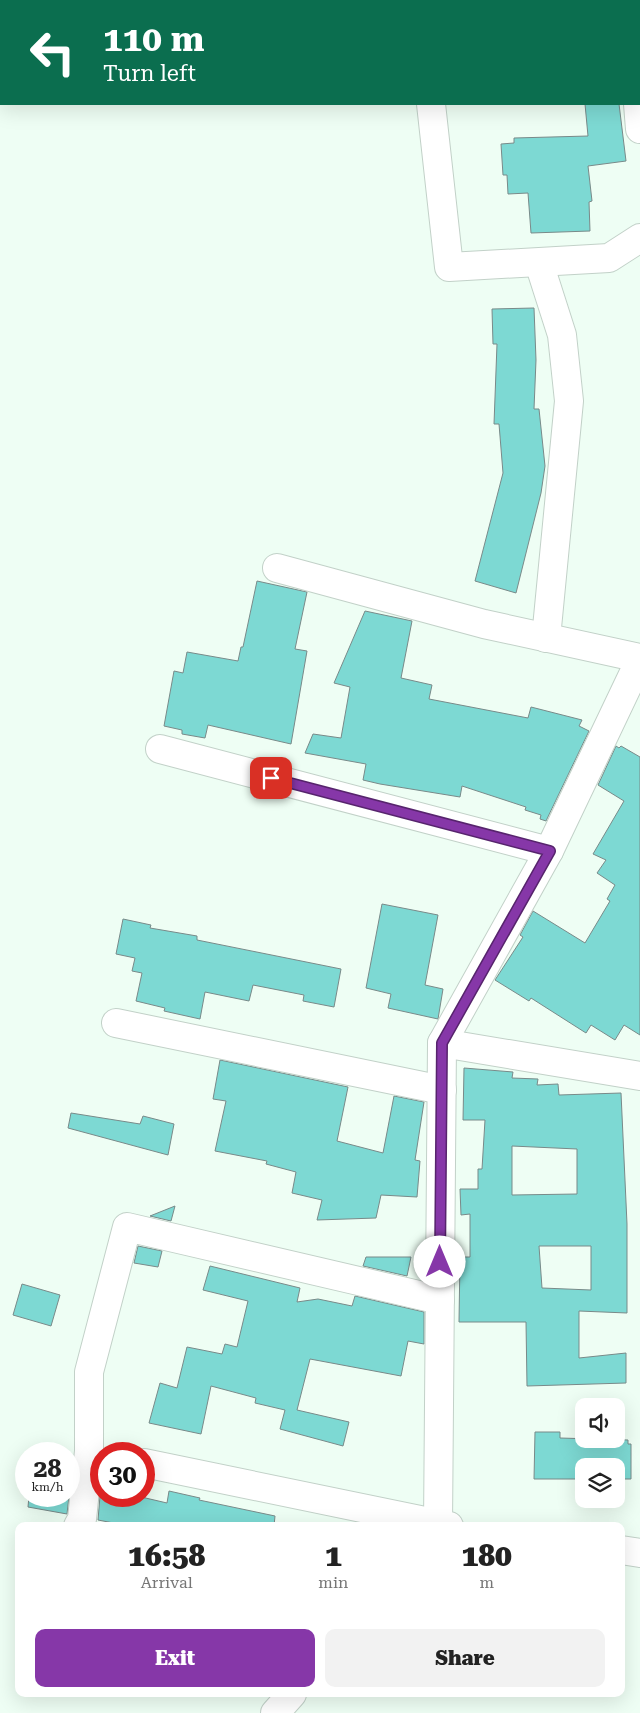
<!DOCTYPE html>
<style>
:root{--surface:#fff;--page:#f2f2f2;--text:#222;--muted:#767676;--accent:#8637a8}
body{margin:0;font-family:"Roboto Serif",serif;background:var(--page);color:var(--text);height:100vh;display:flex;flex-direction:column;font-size:19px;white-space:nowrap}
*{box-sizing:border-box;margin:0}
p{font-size:16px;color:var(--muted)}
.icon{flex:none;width:28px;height:28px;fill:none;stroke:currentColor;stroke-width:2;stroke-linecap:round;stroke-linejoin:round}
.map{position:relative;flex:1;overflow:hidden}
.sheet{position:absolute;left:15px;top:1522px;width:610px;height:175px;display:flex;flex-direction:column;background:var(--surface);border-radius:10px;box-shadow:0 5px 20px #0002}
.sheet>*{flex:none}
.banner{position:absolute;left:0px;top:0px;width:640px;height:105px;box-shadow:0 5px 20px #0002;background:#0b6e4f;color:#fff;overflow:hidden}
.controls{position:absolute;left:575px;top:1398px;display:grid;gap:10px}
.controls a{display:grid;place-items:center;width:50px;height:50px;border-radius:10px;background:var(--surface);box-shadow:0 5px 20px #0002;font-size:25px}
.speed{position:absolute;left:15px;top:1442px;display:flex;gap:10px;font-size:25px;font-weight:700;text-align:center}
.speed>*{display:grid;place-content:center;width:65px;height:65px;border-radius:50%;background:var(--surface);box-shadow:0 5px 20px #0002;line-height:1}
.speed small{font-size:12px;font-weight:400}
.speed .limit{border:8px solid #d22;background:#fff;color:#111}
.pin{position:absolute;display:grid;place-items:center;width:42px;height:42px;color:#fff;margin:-21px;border-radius:10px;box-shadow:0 2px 8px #0006}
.me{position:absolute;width:55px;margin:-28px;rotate:0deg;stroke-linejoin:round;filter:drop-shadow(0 0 4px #0008)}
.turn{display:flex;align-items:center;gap:18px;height:105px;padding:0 20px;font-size:22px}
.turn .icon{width:65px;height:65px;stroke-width:2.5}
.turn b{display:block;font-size:35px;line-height:42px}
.eta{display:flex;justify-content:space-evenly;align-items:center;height:85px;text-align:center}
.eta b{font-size:30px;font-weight:800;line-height:35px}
.primary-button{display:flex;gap:10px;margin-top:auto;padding:10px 20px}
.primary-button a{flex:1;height:58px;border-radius:10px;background:var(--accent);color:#fff;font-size:20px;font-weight:800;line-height:58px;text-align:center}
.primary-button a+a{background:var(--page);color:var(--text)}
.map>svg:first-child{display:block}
.building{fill:#7dd9d3;stroke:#798a89;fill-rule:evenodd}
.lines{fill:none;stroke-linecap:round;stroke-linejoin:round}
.minor-casing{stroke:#c2d1c8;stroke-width:30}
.minor{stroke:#fff;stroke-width:28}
.route-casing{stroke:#57246d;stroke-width:12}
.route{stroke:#8637a8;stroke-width:9}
</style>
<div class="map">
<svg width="640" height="1713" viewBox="0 0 640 1713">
<rect width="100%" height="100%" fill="#eefef4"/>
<g class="building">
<path d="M 585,104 L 619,104 L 626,161 L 588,166 L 592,201 L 589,202 L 590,231 L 531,233 L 528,193 L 508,194 L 507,175 L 503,175 L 501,144 L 514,143 L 514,138 L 588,136 Z"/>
<path d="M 534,308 L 536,360 L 534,409 L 539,409 L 545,466 L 541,493 L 516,593 L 475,581 L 503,473 L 499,424 L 494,424 L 497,344 L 493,344 L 492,309 Z"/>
<path d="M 257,581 L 307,592 L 295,649 L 307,651 L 291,744 L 208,725 L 205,738 L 182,734 L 182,730 L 164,726 L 174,671 L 183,673 L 187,652 L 238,661 L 241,647 L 243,647 Z"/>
<path d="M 365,611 L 412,621 L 401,678 L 432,685 L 429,699 L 528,718 L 531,707 L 582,720 L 579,726 L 589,731 L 546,821 L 540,819 L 541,815 L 525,810 L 526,807 L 462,786 L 460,797 L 380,784 L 363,780 L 366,764 L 305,753 L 313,734 L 341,738 L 350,687 L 334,683 Z"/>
<path d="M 616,746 L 619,748 L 621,746 L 640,757 L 640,1035 L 624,1025 L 615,1040 L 591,1025 L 586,1033 L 531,998 L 529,1001 L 495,980 L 523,937 L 520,935 L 533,911 L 585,943 L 610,901 L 607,899 L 615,885 L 597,873 L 606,860 L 593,854 L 624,801 L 598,785 Z"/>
<path d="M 382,904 L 438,915 L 425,985 L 443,989 L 438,1019 L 388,1008 L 391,994 L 366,988 Z"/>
<path d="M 123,919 L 151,925 L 150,928 L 197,936 L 197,940 L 341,969 L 334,1007 L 303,1001 L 304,995 L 253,985 L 249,1001 L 205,992 L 200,1019 L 164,1011 L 165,1008 L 136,1001 L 142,973 L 132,971 L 135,958 L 116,954 Z"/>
<path d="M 220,1060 L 348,1087 L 337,1141 L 383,1153 L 394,1096 L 424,1102 L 415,1160 L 420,1161 L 417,1197 L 381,1195 L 376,1218 L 317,1220 L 322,1200 L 292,1193 L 296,1172 L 266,1164 L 267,1161 L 215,1151 L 226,1101 L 213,1099 Z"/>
<path d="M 464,1068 L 513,1072 L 512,1078 L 538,1079 L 537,1085 L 558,1084 L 559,1095 L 621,1093 L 627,1224 L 627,1313 L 579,1311 L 579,1358 L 626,1353 L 626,1383 L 527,1386 L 526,1322 L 459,1322 L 460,1257 L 470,1257 L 470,1214 L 461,1215 L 460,1189 L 478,1189 L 478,1169 L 482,1169 L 485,1120 L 463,1120 ZM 512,1146 L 577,1149 L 577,1194 L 512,1195 ZM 539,1246 L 591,1246 L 591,1290 L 542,1288 Z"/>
<path d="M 71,1113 L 140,1124 L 143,1116 L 174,1124 L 168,1155 L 68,1128 Z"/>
<path d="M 175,1206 L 171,1221 L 150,1216 Z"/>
<path d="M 138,1246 L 162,1251 L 158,1267 L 134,1263 Z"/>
<path d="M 366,1257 L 411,1257 L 407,1276 L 363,1266 Z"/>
<path d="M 210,1266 L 300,1288 L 297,1302 L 318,1299 L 352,1306 L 355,1296 L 424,1312 L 424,1344 L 408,1341 L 401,1376 L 310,1359 L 297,1410 L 349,1422 L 343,1446 L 280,1429 L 285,1410 L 255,1403 L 256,1398 L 211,1386 L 201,1434 L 149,1423 L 160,1383 L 177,1388 L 187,1347 L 222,1354 L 225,1344 L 237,1347 L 248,1301 L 203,1290 Z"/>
<path d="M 22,1284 L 60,1295 L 51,1326 L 13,1315 Z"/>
<path d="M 535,1432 L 560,1432 L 560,1438 L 628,1440 L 628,1444 L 631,1444 L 631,1479 L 616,1479 L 616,1466 L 584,1466 L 584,1479 L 534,1479 Z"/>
<path d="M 169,1491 L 200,1498 L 199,1500 L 275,1516 L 274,1526 L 129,1526 L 98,1520 L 100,1496 L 137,1496 L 167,1503 Z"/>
<path d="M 29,1496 L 69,1496 L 67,1514 L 28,1507 Z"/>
</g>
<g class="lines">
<g class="minor-casing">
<g id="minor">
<path d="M 629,0 L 629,1"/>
<path d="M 431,104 L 449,267 L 609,258 L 640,238"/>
<path d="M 638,104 L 640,129"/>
<path d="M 539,263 L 562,335 L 569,401 L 546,638"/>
<path d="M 277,568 L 484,624 L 640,658"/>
<path d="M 160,749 L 549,851"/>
<path d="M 116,1023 L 442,1090"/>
<path d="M 442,1043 L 640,1076"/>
<path d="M 144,1463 L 449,1526"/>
<path d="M 78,1526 L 82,1519 L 89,1451 L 89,1372 L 127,1227 L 440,1300"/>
<path d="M 438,1526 L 442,1043 L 549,851 L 640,660"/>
<path d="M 621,1550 L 640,1553"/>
<path d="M 275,1713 L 292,1694"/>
</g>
</g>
<use href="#minor" class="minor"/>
</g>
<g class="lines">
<g class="route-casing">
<path id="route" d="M 271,778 L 550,851 L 442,1043 L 440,1262"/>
</g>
<use href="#route" class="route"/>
</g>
</svg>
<div class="controls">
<a><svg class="icon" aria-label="sound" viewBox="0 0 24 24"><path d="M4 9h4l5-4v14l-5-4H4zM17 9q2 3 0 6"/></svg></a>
<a><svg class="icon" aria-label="layers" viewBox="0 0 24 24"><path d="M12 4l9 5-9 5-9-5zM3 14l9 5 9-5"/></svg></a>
</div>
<div class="speed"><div>28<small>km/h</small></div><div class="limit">30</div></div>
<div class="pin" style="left:271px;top:778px;background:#d93025"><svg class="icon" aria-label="arrive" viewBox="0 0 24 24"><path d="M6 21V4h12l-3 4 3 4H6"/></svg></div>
<svg class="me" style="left:440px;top:1262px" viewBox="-20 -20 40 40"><circle r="19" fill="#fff"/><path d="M0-13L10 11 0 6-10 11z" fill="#8637a8"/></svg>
<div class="banner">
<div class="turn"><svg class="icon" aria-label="left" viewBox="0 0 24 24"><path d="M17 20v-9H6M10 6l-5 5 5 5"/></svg><div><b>110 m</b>Turn left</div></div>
</div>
<section class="sheet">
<div class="eta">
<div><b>16:58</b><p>Arrival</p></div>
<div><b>1</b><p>min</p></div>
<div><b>180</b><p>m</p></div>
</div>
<div class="primary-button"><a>Exit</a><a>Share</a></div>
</section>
</div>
